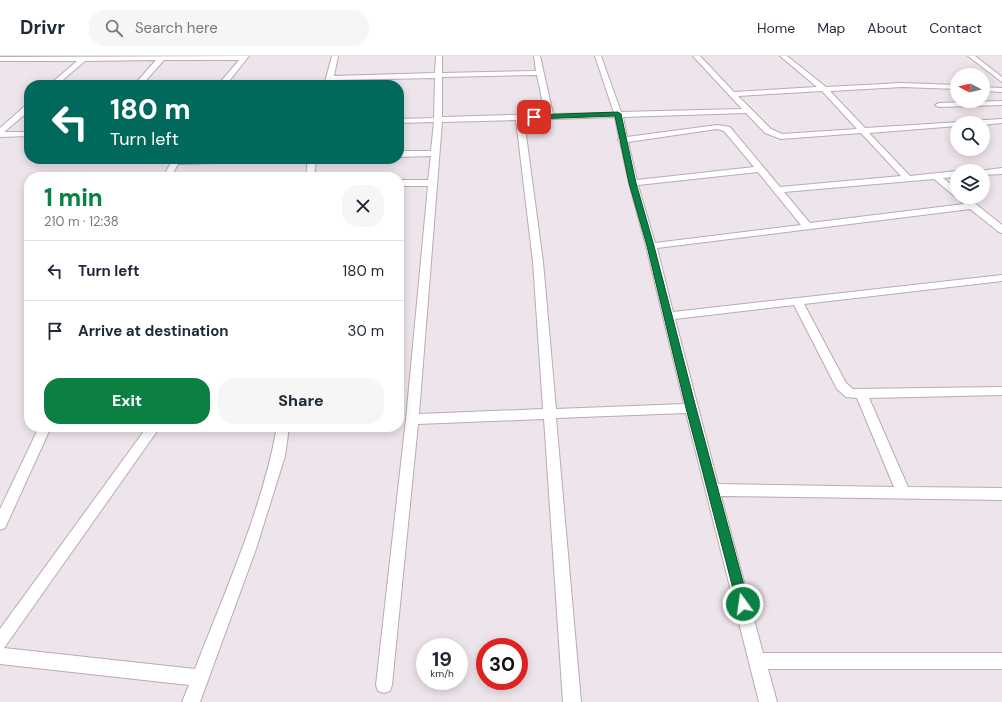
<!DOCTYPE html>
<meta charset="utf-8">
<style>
:root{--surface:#fff;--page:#f6f6f7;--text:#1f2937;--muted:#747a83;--line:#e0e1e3;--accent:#0b8043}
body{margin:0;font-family:"DM Sans",sans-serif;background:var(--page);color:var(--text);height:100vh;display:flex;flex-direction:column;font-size:15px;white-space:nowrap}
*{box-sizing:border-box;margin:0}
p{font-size:13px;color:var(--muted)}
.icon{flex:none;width:22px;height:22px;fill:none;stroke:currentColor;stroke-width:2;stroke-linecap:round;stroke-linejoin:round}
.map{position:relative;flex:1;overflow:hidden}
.sheet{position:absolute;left:24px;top:116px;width:380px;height:260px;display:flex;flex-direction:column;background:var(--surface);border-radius:16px;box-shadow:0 2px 10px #0003}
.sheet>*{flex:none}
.hud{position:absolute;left:24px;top:24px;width:380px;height:84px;border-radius:16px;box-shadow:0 2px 10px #0003;background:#00695c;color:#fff;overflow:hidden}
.needle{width:26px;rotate:277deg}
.controls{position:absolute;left:950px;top:12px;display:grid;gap:8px}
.controls a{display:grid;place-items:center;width:40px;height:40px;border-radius:50%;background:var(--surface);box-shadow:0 2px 10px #0003;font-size:20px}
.speed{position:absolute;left:416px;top:582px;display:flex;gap:8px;font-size:20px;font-weight:700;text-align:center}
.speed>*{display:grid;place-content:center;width:52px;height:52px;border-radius:50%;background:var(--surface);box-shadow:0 2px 10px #0003;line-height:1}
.speed small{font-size:10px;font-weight:400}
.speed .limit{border:6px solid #d22;background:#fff;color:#111}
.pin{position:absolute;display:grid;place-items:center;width:34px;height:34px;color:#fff;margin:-17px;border-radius:8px;box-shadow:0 2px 6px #0006}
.me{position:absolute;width:44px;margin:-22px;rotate:346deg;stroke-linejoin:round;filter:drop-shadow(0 0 3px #0008)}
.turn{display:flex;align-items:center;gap:14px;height:84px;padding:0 20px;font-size:18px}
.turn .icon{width:52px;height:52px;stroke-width:2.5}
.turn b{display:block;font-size:28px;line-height:34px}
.round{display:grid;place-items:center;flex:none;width:42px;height:42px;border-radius:16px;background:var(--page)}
.head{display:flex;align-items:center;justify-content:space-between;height:68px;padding:0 20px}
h1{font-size:24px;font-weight:800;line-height:30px;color:var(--accent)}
.cta{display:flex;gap:8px;margin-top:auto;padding:8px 20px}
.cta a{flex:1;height:46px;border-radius:16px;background:var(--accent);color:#fff;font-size:16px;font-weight:800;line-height:46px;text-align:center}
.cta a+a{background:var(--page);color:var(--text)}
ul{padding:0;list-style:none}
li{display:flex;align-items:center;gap:12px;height:60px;padding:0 20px;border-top:1px solid var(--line)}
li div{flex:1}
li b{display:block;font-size:15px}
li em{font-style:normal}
header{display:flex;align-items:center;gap:24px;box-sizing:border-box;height:56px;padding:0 20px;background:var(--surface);border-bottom:1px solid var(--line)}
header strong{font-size:19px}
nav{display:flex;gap:22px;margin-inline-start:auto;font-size:14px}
.search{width:280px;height:36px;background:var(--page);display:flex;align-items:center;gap:10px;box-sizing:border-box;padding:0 14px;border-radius:16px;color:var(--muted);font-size:15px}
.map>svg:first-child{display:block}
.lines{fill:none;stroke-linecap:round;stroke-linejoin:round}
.minor-casing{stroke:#baaab4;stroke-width:2}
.minor{fill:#fff;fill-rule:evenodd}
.route{fill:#0b8043;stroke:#07532c}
</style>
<header>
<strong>Drivr</strong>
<div class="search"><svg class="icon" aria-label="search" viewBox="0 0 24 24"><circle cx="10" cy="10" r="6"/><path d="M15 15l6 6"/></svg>Search here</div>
<nav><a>Home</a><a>Map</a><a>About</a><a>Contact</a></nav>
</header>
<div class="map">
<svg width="1002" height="646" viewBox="0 0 1002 646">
<rect width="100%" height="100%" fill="#eee4eb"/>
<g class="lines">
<g class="minor-casing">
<g id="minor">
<path d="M 249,0 L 226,29 L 218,29 L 239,4 L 164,4 L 142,29 L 134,29 L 156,4 L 85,5 L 57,29 L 49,29 L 77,5 L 0,5 L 0,1 Z"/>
<path d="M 332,0 L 338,0 L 334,20 L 435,17 L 436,0 L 442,0 L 442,17 L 536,15 L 534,0 L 540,0 L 553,58 L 614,57 L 595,0 L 601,0 L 621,56 L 742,53 L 693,0 L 700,0 L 734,36 L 817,31 L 780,0 L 787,0 L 826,31 L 902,27 L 957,29 L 957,33 L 902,31 L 830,35 L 865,72 L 960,66 L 957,67 L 957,70 L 869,77 L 910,120 L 957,115 L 957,121 L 943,122 L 957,133 L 957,141 L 967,141 L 1002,169 L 1002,177 L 999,176 L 970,153 L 657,192 L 673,256 L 1002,219 L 1002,225 L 804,248 L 846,327 L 853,333 L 1002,331 L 1002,339 L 869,342 L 908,431 L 1002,432 L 1002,444 L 721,440 L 763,597 L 1002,597 L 1002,613 L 768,613 L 777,646 L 759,646 L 686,357 L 556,362 L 581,646 L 563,646 L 544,363 L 418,368 L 392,629 L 390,635 L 384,637 L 378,635 L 376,629 L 406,363 L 428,130 L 399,130 L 399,124 L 428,124 L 431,100 L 399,101 L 399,95 L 431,95 L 434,66 L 399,67 L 399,63 L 434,62 L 435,22 L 333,24 L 332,29 L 292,29 L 296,27 L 325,26 ZM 537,19 L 545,58 L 442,61 L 442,21 ZM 822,35 L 857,73 L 782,78 L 771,73 L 738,40 ZM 746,57 L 765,77 L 781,83 L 861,77 L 901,120 L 780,131 L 730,71 L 717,69 L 627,81 L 623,61 ZM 615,61 L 619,82 L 618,84 L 620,86 L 629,127 L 646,190 L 684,348 L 556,353 L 543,206 L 524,64 ZM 516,64 L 533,206 L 543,353 L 419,358 L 442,66 ZM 717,73 L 724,75 L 754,111 L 637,124 L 628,86 ZM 758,116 L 801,169 L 655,187 L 638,129 ZM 934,123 L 964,148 L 810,167 L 784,136 ZM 794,249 L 837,333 L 846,341 L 857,342 L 894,431 L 718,428 L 675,263 Z"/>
<path d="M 968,0 L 975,0 L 1002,21 L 1002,26 Z"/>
<path d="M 983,31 L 1002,32 L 1002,36 L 983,35 Z"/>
<path d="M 1002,45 L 1002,49 L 939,51 L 935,49 L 939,47 Z"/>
<path d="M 26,49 L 29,49 L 29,55 L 4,76 L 29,76 L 29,80 L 0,81 L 0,72 Z"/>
<path d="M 1002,63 L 1002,67 L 983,69 L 983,67 L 966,67 L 970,65 Z"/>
<path d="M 173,103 L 257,103 L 253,106 L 178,108 L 171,121 L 163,121 Z"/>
<path d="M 308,103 L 316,103 L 314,121 L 306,121 Z"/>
<path d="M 1002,112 L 1002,118 L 983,119 L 983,115 L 979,115 Z"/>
<path d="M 39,371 L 51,371 L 5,472 L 0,474 L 0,453 Z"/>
<path d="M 147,371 L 160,371 L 4,592 L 195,613 C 225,535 262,454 277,371 L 289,371 L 285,400 L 256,493 L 200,646 L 182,646 L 189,629 L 0,608 L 0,573 Z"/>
</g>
</g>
<use href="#minor" class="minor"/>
</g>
<path class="route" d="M 618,56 L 621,58 L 636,127 L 654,190 L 696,352 L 749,548 L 747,552 L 743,553 L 739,552 L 737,548 L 686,352 L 647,190 L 629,127 L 615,60 L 534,63 L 531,61 L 534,59 Z"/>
</svg>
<div class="controls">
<a><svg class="needle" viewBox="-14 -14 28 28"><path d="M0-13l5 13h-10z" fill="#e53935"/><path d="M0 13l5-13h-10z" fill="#747a83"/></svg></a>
<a><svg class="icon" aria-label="search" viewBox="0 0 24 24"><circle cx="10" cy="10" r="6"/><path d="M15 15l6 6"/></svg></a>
<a><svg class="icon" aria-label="layers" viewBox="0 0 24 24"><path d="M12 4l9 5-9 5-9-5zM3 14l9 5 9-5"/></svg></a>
</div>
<div class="speed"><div>19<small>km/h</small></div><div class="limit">30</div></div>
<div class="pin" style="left:534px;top:61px;background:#d93025"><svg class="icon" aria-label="arrive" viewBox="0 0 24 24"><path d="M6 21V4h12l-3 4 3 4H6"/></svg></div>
<svg class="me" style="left:743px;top:548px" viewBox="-20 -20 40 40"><circle r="17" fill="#0b8043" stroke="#fff" stroke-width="3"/><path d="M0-11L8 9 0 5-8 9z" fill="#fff"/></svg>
<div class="hud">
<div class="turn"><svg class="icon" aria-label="left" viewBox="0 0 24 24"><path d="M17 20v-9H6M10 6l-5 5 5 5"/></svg><div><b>180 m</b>Turn left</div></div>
</div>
<section class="sheet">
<div class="head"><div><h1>1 min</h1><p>210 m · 12:38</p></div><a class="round"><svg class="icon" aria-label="close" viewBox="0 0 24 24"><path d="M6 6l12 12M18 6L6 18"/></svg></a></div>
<ul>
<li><svg class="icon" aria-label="left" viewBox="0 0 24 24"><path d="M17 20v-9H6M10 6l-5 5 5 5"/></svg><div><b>Turn left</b></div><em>180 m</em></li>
<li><svg class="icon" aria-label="arrive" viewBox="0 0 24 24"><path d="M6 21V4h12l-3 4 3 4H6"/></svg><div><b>Arrive at destination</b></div><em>30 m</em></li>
</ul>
<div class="cta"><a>Exit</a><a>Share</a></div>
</section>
</div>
